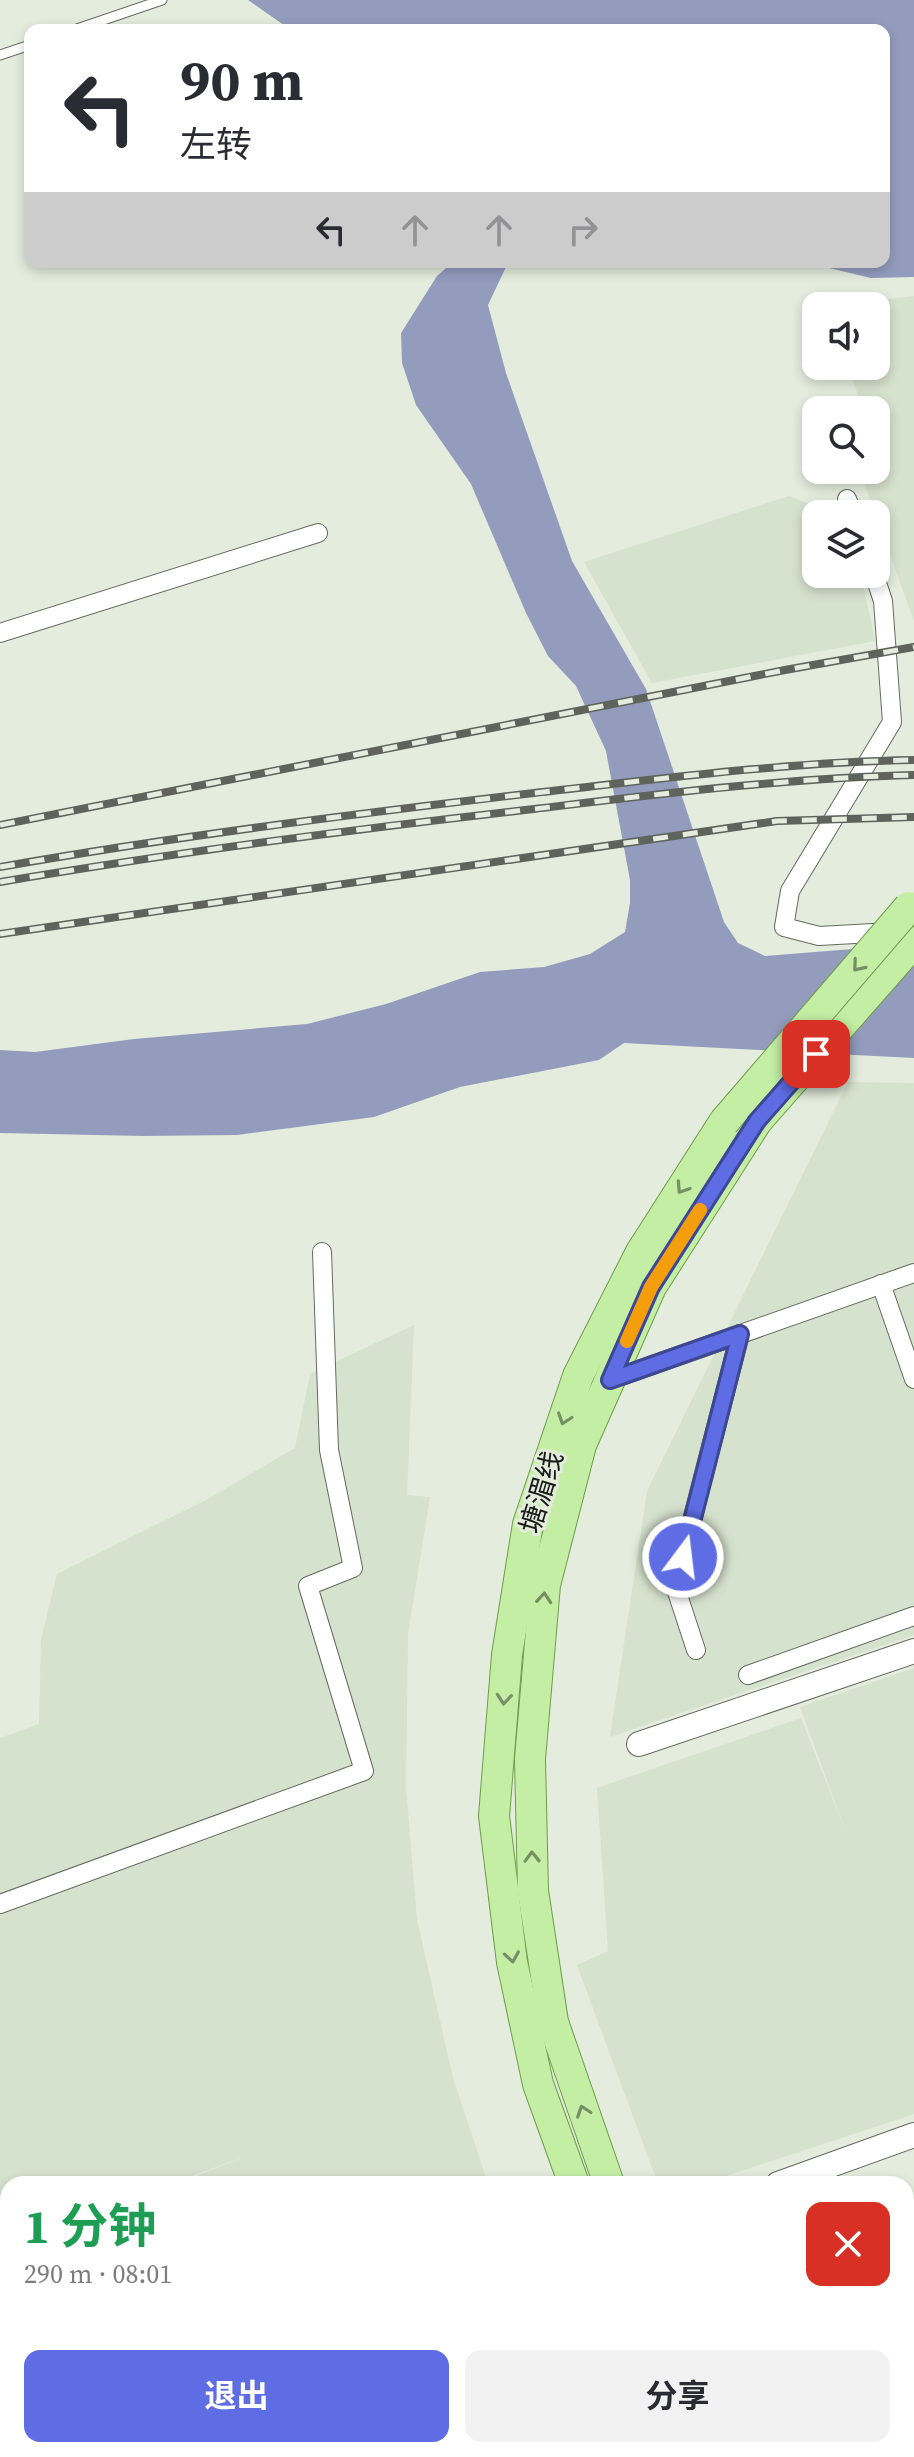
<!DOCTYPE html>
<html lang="zh">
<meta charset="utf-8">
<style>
:root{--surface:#fff;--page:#f2f2f3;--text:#2b2b33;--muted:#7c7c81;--accent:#5e6de4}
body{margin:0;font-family:"Source Serif 4","Noto Sans SC",serif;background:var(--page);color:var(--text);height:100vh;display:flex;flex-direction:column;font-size:30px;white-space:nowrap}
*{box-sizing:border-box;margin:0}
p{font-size:26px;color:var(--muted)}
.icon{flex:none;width:44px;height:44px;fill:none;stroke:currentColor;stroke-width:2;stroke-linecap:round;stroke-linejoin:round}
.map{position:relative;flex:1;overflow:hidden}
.side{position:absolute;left:0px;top:2176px;width:914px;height:282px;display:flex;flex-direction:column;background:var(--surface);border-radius:24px 24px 0 0;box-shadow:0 4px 12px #0003}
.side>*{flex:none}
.hud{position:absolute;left:24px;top:24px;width:866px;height:244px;border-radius:16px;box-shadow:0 4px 12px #0003;background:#fff;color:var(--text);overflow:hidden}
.tools{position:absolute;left:802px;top:292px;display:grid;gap:16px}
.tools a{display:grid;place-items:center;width:88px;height:88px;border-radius:16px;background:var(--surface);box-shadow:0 4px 12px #0003;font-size:40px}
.pin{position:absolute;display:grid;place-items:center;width:68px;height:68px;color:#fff;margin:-34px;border-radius:16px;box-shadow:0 4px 12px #0006}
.me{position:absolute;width:88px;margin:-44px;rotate:15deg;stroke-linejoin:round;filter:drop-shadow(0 0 6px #0008)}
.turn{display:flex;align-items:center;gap:28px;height:168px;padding:0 24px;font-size:36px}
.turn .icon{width:104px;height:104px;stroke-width:2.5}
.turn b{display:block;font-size:56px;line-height:68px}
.lanes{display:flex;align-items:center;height:76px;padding:0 24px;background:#0003;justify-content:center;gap:40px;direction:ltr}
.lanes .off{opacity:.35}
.round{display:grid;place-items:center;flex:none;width:84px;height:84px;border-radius:16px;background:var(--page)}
.headline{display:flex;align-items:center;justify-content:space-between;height:136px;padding:0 24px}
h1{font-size:48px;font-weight:700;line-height:60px;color:#1e9e55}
.cta{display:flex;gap:16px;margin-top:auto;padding:16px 24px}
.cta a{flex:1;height:92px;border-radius:16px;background:var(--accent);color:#fff;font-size:32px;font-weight:700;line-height:92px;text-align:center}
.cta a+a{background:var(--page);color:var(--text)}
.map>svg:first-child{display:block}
.built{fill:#d5e2cd}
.water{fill:#949cbe}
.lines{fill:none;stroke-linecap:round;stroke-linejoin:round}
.service-casing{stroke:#636b5e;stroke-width:11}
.minor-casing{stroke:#636b5e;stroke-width:20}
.tertiary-casing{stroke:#636b5e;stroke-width:26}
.primary-casing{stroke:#6e9c4b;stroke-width:32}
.service{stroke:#fff;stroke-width:9}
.minor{stroke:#fff;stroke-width:18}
.tertiary{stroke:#fff;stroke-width:24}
.primary{stroke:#c4eea4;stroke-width:30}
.rail-casing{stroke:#5e635b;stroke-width:8}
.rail{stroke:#e3ecdd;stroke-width:5;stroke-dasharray:15;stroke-linecap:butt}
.primary-bridge-casing{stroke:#6e9c4b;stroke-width:32;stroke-linecap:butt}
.primary-bridge{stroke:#c4eea4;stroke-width:30}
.oneway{stroke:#778f64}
.route-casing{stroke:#3d4794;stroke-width:20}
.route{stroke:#5e6de4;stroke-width:14}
.slow{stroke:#f59e0b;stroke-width:14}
.labels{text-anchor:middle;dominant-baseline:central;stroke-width:6;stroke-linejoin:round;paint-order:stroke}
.street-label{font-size:28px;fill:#181b16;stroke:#e3ecdd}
</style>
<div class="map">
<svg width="914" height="2457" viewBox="0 0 914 2457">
<rect width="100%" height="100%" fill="#e3ecdd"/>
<g class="built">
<path d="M 914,296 L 914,621 L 862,477 L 882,469 L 876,449 L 876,410 L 863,410 L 848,366 L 876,366 L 876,306 L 864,306 L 881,300 Z"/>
<path d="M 789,496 L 835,514 L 816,514 L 816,574 L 858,574 L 864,589 L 875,641 L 652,683 L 584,562 Z"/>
<path d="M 848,1082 L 914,1083 L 914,1635 L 610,1737 L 647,1491 Z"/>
<path d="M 414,1325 L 407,1495 L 430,1497 L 408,1634 L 406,1787 L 417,1920 L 453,2078 L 488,2184 L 176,2184 L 267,2148 L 171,2184 L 8,2184 L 8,2226 L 0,2199 L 0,1738 L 39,1724 L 41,1639 L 57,1574 L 208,1499 L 295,1448 L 310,1374 Z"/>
<path d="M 914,1668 L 914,2114 L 702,2184 L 658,2184 L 577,1965 L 608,1951 L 597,1788 L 801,1718 L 847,1835 L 800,1707 Z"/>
<path d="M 0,2314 L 8,2339 L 8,2423 L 0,2426 Z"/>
<path d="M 102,2450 L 244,2450 L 245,2457 L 104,2457 Z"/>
<path d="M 271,2450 L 333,2450 L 336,2457 L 273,2457 Z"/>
<path d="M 385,2450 L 605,2450 L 607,2457 L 380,2457 L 386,2455 Z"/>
</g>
<g class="water">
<path d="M 248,0 L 914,0 L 914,277 L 871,278 L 804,262 L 884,262 L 884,30 L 291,30 Z"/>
<path d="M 453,262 L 513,262 L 506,267 L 488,305 L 506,373 L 572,561 L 646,689 L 724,922 L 738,943 L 765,956 L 903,945 L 914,948 L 914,1058 L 624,1043 L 599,1060 L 460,1087 L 374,1117 L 237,1135 L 143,1136 L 0,1133 L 0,1050 L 35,1052 L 134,1039 L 307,1024 L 386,1004 L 480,972 L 544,967 L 590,954 L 625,932 L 630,903 L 630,880 L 606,751 L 576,686 L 548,656 L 526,613 L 471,484 L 416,405 L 402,363 L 401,333 L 437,276 Z"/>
</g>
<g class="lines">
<g class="service-casing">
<g id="service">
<path d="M 74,30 L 162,0"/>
<path d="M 0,55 L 30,45"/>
</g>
</g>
<g class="minor-casing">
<g id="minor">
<path d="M 847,499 L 853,514"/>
<path d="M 874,574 L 883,601 L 892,722 L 790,891 L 784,927 L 819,936 L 891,932"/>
<path d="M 0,633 L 318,533"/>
<path d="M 881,1284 L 914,1379"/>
<path d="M 610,1380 L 914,1273"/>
<path d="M 696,1650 L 675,1586 L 740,1334"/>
<path d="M 748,1675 L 914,1616"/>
<path d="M 0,1904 L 364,1771 L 308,1586 L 353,1568 L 329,1450 L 322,1252"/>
<path d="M 0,2256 L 8,2282"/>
<path d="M 87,2450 L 89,2457"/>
<path d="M 263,2450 L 265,2457"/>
<path d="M 498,2450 L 500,2457"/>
</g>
</g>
<g class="tertiary-casing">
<g id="tertiary">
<path d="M 639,1744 L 914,1651"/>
<path d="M 778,2184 L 914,2135"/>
<path d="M 0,2455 L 11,2450"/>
</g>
</g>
<g class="primary-casing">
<g id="primary">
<path d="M 574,2184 L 538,2084 L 512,1962 L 494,1816 L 507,1655 L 528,1524 L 578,1376 L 641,1252 L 724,1122"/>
<path d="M 609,2184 L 553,2022 L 533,1891 L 530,1759 L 545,1585 L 581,1445 L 651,1287 L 757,1121 L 914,942"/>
<path d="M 679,2450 L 682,2457"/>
<path d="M 725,2450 L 728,2457"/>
</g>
</g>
<use href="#service" class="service"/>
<use href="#minor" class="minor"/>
<use href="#tertiary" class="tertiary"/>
<use href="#primary" class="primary"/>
<g class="rail-casing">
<g id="rail">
<path d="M 0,825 L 785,670 L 914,647"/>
<path d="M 0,867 C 177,836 355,814 534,793 C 660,779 787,762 914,760"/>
<path d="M 0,882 C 177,852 355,829 534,809 C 660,794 787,778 914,775"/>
<path d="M 0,934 L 777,821 L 914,817"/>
</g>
</g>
<use href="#rail" class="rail"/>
<g class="primary-bridge-casing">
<path id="primary-bridge" d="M 724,1122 L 909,907"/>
</g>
<use href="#primary-bridge" class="primary-bridge"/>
</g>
<defs><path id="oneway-chevron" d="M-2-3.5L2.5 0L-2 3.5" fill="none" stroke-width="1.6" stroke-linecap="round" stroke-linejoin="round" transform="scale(2)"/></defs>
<g class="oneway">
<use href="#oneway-chevron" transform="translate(858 966) rotate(130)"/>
<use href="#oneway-chevron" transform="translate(682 1188) rotate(123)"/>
<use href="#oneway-chevron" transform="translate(564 1419) rotate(109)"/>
<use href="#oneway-chevron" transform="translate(544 1598) rotate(-85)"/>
<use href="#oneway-chevron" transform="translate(504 1699) rotate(95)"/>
<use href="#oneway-chevron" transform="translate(532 1857) rotate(-91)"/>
<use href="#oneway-chevron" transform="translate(512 1957) rotate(81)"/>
<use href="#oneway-chevron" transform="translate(583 2111) rotate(-109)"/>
</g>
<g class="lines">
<g class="route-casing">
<path id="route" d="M 683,1557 L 740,1334 L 610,1380 L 651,1287 L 757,1121 L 816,1054"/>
</g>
<use href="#route" class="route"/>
<path class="slow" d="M 627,1341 L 651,1287 L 700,1210"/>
</g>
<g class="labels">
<g class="street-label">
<text transform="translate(541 1492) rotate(-73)">塘湄线</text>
</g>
</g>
</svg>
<div class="tools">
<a><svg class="icon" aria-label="sound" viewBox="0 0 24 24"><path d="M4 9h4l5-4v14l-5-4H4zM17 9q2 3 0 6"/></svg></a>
<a><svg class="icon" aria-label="search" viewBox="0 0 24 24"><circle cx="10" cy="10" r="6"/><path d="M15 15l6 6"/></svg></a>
<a><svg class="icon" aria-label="layers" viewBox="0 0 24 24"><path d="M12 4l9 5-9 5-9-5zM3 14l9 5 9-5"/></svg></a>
</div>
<div class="pin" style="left:816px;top:1054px;background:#d93025"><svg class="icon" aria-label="arrive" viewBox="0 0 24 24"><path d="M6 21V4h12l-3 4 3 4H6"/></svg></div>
<svg class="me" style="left:683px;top:1557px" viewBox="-20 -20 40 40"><circle r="17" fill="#5e6de4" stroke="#fff" stroke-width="3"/><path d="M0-11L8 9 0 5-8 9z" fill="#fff"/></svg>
<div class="hud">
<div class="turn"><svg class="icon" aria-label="left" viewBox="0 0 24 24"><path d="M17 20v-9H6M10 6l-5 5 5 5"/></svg><div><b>90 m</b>左转</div></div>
<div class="lanes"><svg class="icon" aria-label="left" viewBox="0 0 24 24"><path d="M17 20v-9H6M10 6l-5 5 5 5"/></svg><svg class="icon off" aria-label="ahead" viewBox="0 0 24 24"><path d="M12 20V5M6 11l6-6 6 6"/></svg><svg class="icon off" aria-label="ahead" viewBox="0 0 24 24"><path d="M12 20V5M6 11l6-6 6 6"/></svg><svg class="icon off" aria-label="right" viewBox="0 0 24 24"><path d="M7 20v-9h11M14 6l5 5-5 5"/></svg></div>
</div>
<section class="side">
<div class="headline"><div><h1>1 分钟</h1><p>290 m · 08:01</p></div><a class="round" style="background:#d93025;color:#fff"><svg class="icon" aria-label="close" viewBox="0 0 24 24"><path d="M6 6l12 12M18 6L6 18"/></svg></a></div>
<div class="cta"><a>退出</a><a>分享</a></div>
</section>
</div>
